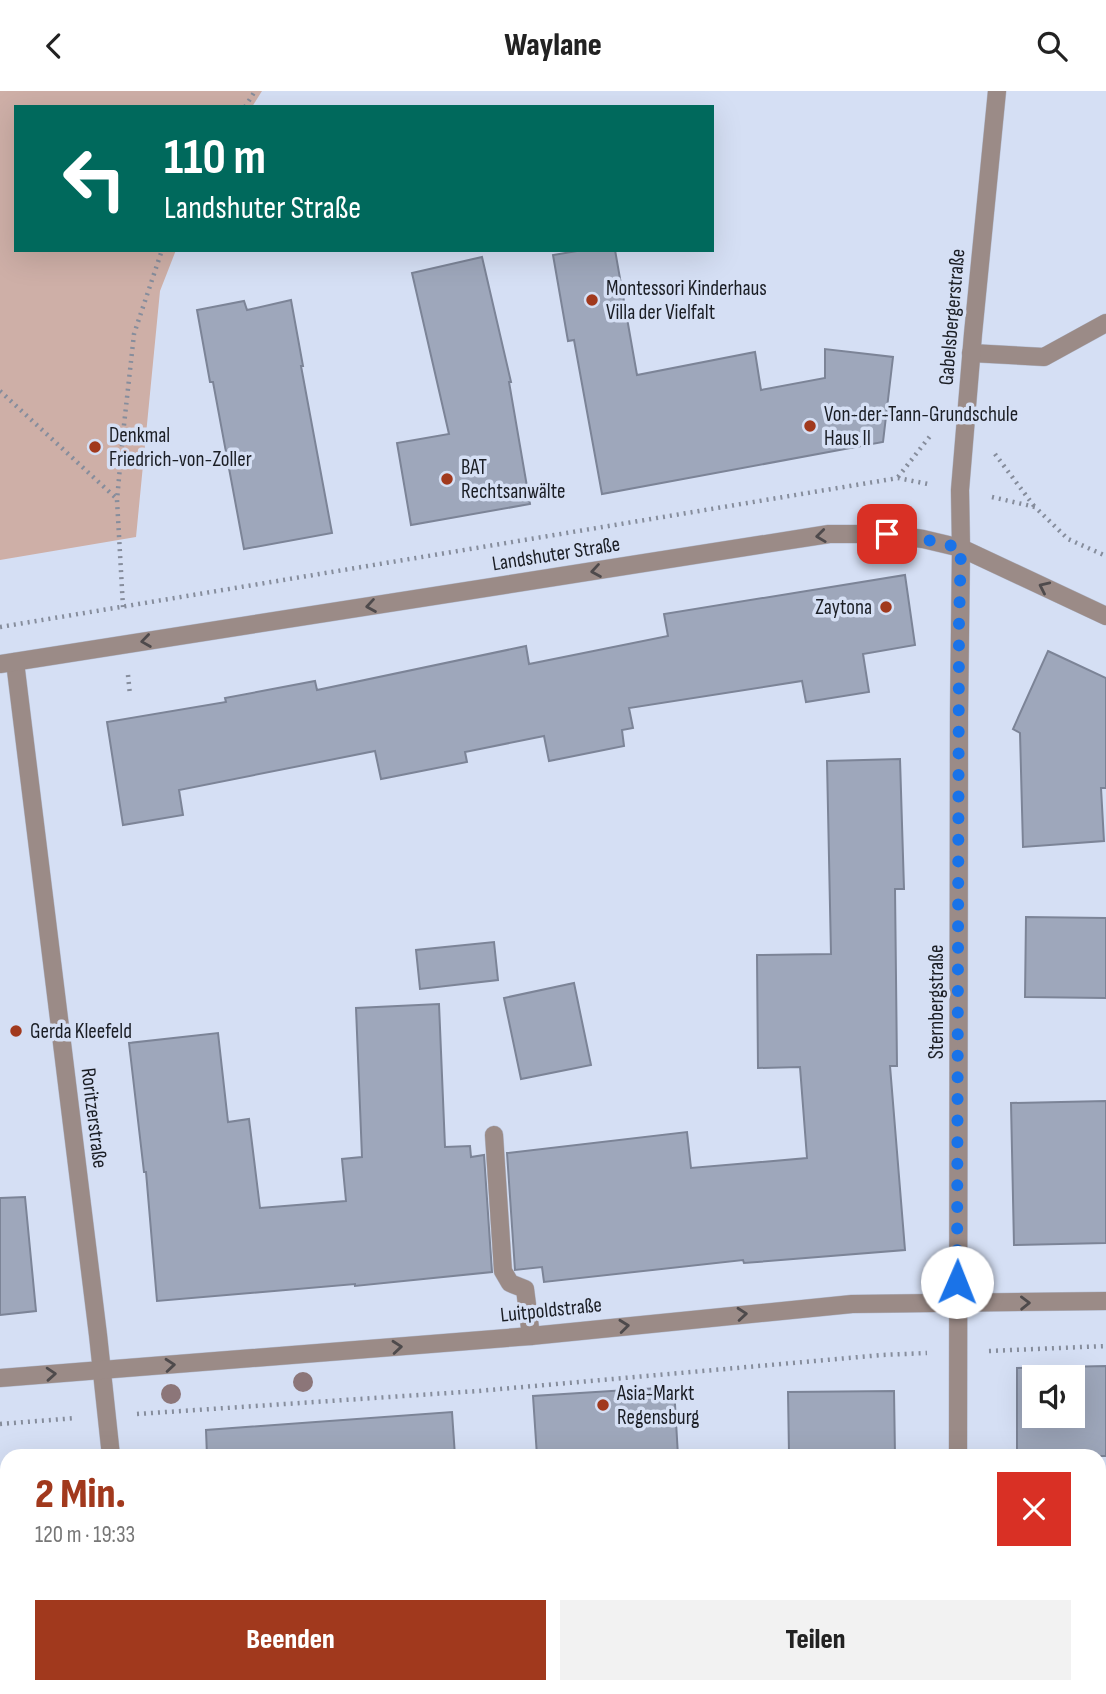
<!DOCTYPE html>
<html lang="de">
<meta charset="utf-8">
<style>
:root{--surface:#fff;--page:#f2f2f2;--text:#222;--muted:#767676;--accent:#a1391d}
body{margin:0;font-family:"Sofia Sans Condensed",sans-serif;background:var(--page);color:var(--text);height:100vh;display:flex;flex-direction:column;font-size:26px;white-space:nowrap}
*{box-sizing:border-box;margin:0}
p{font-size:23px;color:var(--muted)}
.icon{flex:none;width:38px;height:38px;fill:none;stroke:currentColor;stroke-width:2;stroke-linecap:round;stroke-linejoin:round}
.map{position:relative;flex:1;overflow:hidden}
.side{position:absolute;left:0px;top:1358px;width:1106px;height:245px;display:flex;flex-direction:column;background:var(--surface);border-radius:21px 21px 0 0;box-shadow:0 7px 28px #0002}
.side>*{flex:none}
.banner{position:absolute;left:14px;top:14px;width:700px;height:147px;border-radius:0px;box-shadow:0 7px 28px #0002;background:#00695c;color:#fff;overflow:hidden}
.controls{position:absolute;left:1022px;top:1274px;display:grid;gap:14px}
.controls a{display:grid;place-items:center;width:63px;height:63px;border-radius:0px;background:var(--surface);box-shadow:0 7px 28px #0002;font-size:35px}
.pin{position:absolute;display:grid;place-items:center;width:60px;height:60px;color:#fff;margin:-30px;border-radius:14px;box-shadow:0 4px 10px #0006}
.me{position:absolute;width:77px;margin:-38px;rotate:1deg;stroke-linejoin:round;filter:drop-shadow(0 0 5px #0008)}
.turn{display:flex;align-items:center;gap:24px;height:147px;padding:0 35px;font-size:32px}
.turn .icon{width:91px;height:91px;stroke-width:2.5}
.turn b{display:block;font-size:49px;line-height:60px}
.round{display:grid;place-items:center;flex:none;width:74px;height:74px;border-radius:0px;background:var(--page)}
.overview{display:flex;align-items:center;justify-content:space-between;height:119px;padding:0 35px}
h1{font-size:42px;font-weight:800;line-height:52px;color:var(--accent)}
.primary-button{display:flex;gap:14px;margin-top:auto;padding:14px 35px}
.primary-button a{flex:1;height:80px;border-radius:0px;background:var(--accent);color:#fff;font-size:28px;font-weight:800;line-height:80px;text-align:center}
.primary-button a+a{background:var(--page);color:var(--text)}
header{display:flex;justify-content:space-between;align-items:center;height:91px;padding:0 35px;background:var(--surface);font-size:32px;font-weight:800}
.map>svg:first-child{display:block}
.green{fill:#ceafa7}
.building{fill:#9ea7bb;stroke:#7c8497;stroke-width:2;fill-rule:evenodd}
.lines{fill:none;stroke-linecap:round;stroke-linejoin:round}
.minor-casing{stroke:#b4bccf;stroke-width:19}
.path{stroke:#868d9c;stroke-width:4.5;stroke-dasharray:2 5;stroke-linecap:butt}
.minor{stroke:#9b8b87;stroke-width:18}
.tree{fill:#8c7679}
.oneway{stroke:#4e4a4c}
.route{stroke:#1a73e8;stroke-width:12;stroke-dasharray:0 21.6}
.poi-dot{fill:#a1391d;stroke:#d5dff4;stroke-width:2.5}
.labels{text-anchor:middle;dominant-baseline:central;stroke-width:7;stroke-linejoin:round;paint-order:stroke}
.poi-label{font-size:21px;fill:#1b1e25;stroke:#d5dff4;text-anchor:start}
.street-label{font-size:21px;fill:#1b1e25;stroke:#d5dff4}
</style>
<header><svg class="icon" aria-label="back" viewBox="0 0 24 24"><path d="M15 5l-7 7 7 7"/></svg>Waylane<svg class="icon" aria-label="search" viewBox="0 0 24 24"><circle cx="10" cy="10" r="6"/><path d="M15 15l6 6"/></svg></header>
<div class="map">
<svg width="1106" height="1603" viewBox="0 0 1106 1603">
<rect width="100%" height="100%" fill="#d5dff4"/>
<g class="green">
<path d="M 0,0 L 262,0 L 252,16 L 16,16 L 16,159 L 176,159 L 160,200 L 136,446 L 0,469 Z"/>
<rect x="523" y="1596" width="250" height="7"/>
</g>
<g class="building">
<path d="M 583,159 L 615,159 L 637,284 L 755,261 L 761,299 L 825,287 L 825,258 L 893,266 L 883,351 L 602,403 L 574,249 L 568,250 L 553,164 Z"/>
<path d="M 482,166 L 511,291 L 509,291 L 530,413 L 411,434 L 397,352 L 449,343 L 412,182 Z"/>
<path d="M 291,209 L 303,275 L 301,275 L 332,442 L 244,458 L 213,291 L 210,291 L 197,219 L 244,210 L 247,219 Z"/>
<path d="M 905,484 L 915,554 L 863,563 L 869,601 L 806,611 L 802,590 L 629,617 L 633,637 L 622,639 L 624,655 L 549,670 L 544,645 L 465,661 L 467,671 L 381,688 L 375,660 L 179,699 L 183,724 L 123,734 L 107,631 L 226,611 L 225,607 L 315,590 L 317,599 L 526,555 L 529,573 L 668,545 L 664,523 Z"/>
<path d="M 1048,560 L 1106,587 L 1106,697 L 1101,697 L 1104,750 L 1023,756 L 1020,642 L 1013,638 Z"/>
<path d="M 900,668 L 904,798 L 895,798 L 897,975 L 890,975 L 905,1159 L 744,1172 L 743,1169 L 544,1191 L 542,1176 L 515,1179 L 507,1062 L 687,1041 L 691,1077 L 807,1067 L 800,976 L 758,977 L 757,864 L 831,863 L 827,670 Z"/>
<path d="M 1026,826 L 1106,827 L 1106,907 L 1025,906 Z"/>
<path d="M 494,851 L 498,889 L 420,898 L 416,859 Z"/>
<path d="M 574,892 L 591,974 L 521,988 L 504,907 Z"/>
<path d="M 439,913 L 445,1056 L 470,1055 L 471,1066 L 484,1064 L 492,1181 L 355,1195 L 355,1193 L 157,1210 L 146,1081 L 144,1081 L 129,952 L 218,942 L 228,1031 L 249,1028 L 260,1117 L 346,1110 L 342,1068 L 362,1066 L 356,917 Z"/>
<path d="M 1106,1010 L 1106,1152 L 1014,1154 L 1011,1012 Z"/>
<path d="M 25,1106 L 36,1220 L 0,1224 L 0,1107 Z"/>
<path d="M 1106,1275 L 1106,1365 L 1017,1365 L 1017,1277 ZM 1034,1286 L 1073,1286 L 1073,1325 L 1034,1325 Z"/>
<path d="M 674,1296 L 678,1365 L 537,1365 L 533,1305 Z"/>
<path d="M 894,1300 L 895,1365 L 829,1365 L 829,1361 L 789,1362 L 788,1301 Z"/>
<path d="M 452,1321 L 455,1365 L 207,1365 L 206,1339 Z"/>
</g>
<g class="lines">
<g class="minor-casing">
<g id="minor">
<path d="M 971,262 L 1044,266 L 1106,232"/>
<path d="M 15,571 L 98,1244 L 111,1365"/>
<path d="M 0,573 L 829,443 L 887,443 L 923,448 L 961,457 L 1106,525"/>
<path d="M 494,1044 L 503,1180 L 510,1192 L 525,1198 L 531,1245"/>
<path d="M 0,1287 L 531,1245 L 852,1213 L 1106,1210"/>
<path d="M 958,1365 L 959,625 L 961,457 L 960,399 L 973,243 L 997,0"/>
<path d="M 134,1596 L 135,1603"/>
<path d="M 957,1596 L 957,1603"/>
</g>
</g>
<g class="path">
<path d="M 245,16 L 255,0"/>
<path d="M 0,300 L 117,408"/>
<path d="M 995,363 L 1034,415"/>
<path d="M 898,386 L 931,344"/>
<path d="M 992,406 L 1035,416 L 1068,448 L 1106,465"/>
<path d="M 123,516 L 117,409 L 123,343 L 134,243 L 162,159"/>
<path d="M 0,536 L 898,387 L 928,393"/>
<path d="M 128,584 L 130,604"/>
<path d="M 989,1260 L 1106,1255"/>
<path d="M 137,1323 L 478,1300 L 882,1264 L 927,1262"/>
<path d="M 0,1333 L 76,1327"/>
<path d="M 732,1596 L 733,1603"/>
</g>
<use href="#minor" class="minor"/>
</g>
<g class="tree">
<circle cx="303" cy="1291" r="10"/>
<circle cx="171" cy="1303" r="10"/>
</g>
<defs><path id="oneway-chevron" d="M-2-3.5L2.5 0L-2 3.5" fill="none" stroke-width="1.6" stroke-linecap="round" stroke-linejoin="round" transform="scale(1.75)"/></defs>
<g class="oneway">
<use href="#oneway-chevron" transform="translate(821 445) rotate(173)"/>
<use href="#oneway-chevron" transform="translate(596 480) rotate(171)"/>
<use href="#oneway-chevron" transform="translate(1044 496) rotate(-155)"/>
<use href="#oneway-chevron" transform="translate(371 515) rotate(171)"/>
<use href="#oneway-chevron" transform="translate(146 550) rotate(172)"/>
<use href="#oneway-chevron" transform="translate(1025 1212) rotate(-1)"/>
<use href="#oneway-chevron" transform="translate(742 1223) rotate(-5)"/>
<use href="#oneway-chevron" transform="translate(624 1235) rotate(-6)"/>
<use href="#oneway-chevron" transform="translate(397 1256) rotate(-5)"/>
<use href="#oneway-chevron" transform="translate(170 1274) rotate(-5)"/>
<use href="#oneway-chevron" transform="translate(51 1283) rotate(-4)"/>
</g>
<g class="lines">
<path class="route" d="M 887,443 L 923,448 L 961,457 L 959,532 L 957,1191"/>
</g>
<g class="poi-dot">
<circle cx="592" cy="209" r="7"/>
<circle cx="810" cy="335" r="7"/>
<circle cx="95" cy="356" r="7"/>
<circle cx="447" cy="388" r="7"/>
<circle cx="886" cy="516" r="7"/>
<circle cx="16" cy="940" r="7"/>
<circle cx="603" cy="1314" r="7"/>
</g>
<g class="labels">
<g class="poi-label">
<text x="606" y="197">Montessori Kinderhaus<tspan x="606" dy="24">Villa der Vielfalt</tspan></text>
<text x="824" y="323">Von-der-Tann-Grundschule<tspan x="824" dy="24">Haus II</tspan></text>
<text x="109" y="344">Denkmal<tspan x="109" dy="24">Friedrich-von-Zoller</tspan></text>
<text x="461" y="376">BAT<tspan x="461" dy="24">Rechtsanwälte</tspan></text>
<text x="872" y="516" text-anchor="end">Zaytona</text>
<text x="30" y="940">Gerda Kleefeld</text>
<text x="617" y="1302">Asia-Markt<tspan x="617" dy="24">Regensburg</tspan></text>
</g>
<g class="street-label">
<text transform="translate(952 226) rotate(-85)">Gabelsbergerstraße</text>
<text transform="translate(556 463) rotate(-9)">Landshuter Straße</text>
<text transform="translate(936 911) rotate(-90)">Sternbergstraße</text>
<text transform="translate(94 1027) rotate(83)">Roritzerstraße</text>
<text transform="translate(551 1219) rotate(-6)">Luitpoldstraße</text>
</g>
</g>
</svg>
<div class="controls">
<a><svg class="icon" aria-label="sound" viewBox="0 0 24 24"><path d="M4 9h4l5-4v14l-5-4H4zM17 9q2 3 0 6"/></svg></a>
</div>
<div class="pin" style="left:887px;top:443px;background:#d93025"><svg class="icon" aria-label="arrive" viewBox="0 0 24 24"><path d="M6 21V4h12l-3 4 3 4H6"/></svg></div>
<svg class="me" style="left:957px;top:1191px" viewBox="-20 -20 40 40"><circle r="19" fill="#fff"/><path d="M0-13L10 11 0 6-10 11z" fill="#1a73e8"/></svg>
<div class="banner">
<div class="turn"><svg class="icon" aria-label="left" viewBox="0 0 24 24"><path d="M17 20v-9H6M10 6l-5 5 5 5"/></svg><div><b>110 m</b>Landshuter Straße</div></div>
</div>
<section class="side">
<div class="overview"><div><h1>2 Min.</h1><p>120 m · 19:33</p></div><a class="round" style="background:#d93025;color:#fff"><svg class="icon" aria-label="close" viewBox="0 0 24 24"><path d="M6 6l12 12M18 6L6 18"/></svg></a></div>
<div class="primary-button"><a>Beenden</a><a>Teilen</a></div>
</section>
</div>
